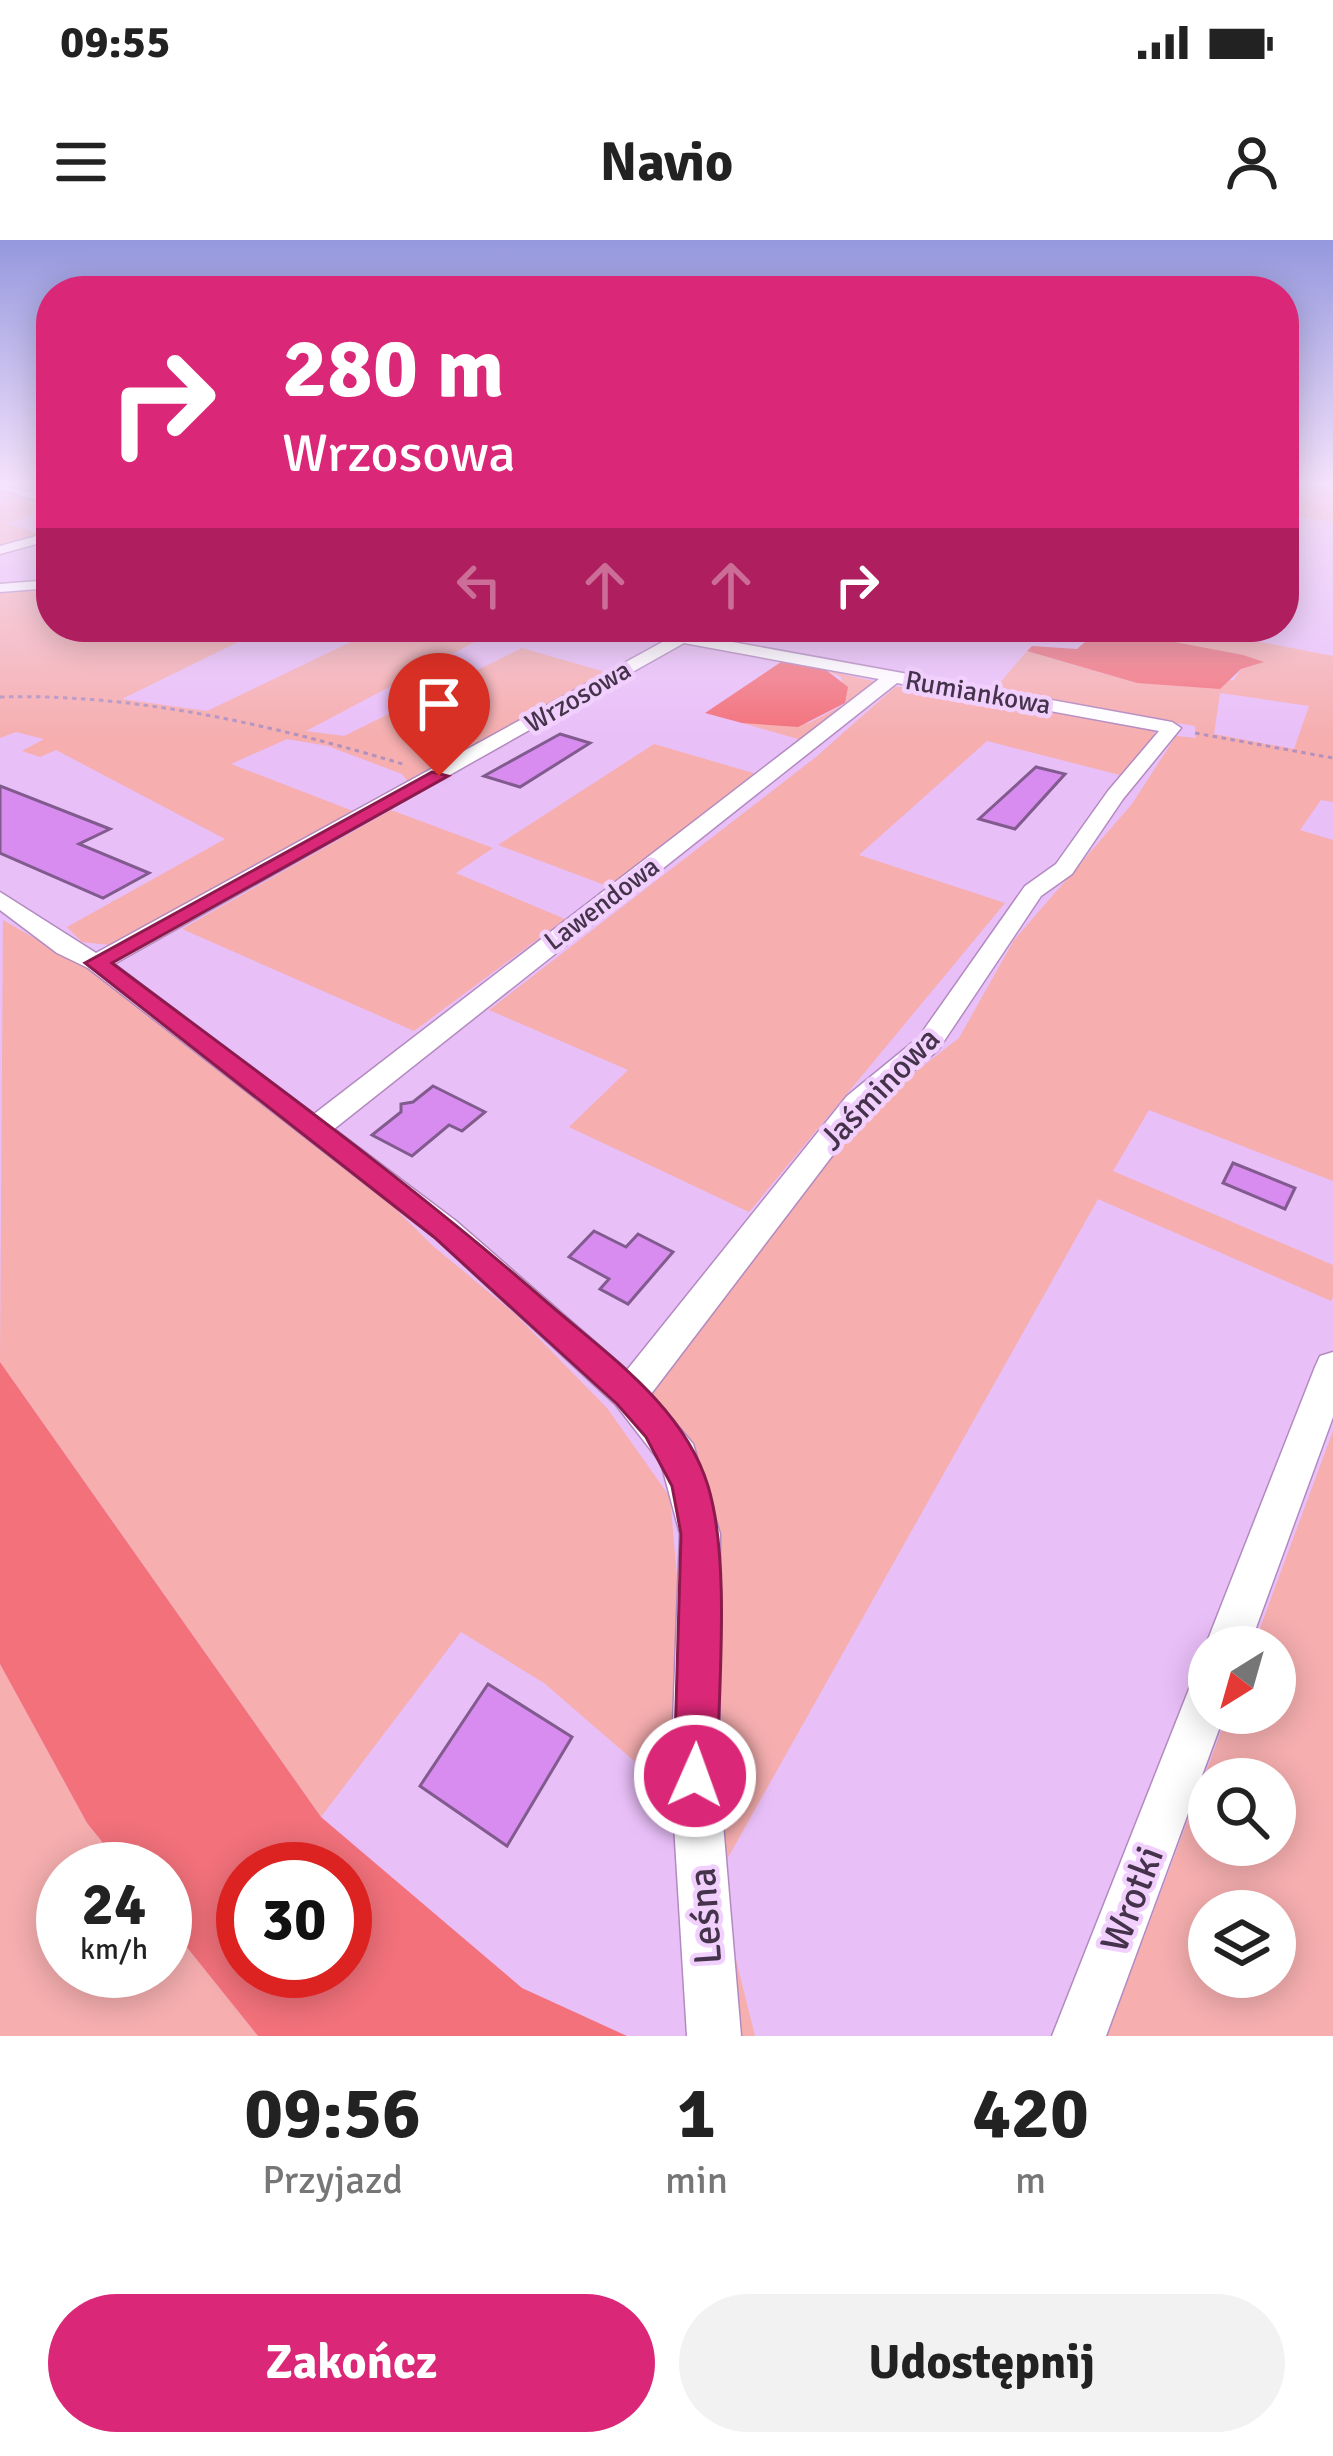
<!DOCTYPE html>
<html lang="pl">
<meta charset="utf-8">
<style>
:root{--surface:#fff;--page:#f2f2f2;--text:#222;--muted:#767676;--accent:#db2777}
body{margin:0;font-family:Signika,sans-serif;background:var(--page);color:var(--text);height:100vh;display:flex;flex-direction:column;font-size:45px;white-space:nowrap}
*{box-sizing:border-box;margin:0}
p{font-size:39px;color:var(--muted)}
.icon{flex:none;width:66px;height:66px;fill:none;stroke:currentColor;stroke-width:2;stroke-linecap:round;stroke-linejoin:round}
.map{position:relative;height:1796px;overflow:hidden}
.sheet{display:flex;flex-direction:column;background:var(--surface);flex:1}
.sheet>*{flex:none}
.top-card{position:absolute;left:36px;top:36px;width:1263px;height:366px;border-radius:48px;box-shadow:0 6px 30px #0003;background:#db2777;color:#fff;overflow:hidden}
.needle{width:78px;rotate:217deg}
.tools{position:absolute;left:1188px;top:1386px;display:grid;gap:24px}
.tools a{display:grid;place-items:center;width:108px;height:108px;border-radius:50%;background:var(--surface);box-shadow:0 6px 30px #0003;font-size:60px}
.speed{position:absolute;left:36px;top:1602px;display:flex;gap:24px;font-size:60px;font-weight:700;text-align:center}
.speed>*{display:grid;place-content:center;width:156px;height:156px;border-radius:50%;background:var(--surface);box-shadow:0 6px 30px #0003;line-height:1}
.speed small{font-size:30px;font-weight:400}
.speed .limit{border:18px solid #d22;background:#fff;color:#111}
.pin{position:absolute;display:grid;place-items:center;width:102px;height:102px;color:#fff;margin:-123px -51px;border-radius:50% 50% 50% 0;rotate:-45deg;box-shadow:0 0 12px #0007}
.pin .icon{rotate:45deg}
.me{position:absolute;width:132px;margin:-66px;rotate:2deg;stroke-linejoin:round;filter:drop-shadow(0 0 9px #0008)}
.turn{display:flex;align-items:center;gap:42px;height:252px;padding:0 48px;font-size:54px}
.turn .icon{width:156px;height:156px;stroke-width:2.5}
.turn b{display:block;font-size:84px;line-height:102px}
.lanes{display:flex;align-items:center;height:114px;padding:0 48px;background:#0003;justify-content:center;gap:60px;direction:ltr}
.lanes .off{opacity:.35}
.eta{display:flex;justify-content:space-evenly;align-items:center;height:204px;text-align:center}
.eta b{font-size:72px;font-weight:800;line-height:84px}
.primary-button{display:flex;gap:24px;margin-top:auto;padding:24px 48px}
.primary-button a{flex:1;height:138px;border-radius:72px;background:var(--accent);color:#fff;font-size:48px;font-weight:800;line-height:138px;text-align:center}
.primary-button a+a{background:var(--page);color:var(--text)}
.status{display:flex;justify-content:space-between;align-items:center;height:84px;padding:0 60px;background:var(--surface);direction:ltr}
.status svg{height:33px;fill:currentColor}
header{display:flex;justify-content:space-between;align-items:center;height:156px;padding:0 48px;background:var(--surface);font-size:54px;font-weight:800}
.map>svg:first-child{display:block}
.green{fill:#f6aeaf;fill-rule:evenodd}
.forest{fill:#f2717b;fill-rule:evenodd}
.building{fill:#d88cf0;stroke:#815b8e;stroke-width:3}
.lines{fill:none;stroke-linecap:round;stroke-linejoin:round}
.minor-casing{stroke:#b38ac0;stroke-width:3}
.path{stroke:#b291bf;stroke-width:3;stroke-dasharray:4.5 4.5;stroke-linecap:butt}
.minor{fill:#fff;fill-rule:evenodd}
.route{fill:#db2777;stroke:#8e194d;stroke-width:3}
.labels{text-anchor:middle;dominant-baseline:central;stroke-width:9;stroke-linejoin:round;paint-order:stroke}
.far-street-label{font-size:27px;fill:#44334a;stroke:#f2d0fe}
.street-label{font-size:33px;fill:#44334a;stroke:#f2d0fe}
.near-street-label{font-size:39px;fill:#44334a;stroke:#f2d0fe}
</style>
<div class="status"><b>09:55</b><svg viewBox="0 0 49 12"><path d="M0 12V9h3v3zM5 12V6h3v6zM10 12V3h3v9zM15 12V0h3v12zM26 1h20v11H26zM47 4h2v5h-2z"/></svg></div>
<header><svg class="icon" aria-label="menu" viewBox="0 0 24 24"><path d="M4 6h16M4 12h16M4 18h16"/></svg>Navio<svg class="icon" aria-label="person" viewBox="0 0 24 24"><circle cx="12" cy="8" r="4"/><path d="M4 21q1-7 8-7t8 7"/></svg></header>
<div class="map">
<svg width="1333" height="1796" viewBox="0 0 1333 1796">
<rect width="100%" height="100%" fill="#e9bff8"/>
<g class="green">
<path d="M 1284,246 L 1333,246 L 1333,282 L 1284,274 L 1284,261 L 1295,258 L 1284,255 Z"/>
<path d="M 0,248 L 51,263 L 51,270 L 7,283 L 37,293 L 51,289 L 51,293 L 0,308 L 0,263 L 11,259 L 0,255 Z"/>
<path d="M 51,346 L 51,387 L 269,387 L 122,459 L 207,471 L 382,387 L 434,391 L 503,387 L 306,491 L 344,496 L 522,408 L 605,432 L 408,542 L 402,534 L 328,506 L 287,499 L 231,524 L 353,571 L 176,672 L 109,705 L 82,702 L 67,687 L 225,599 L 56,510 L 40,517 L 22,511 L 44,499 L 16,492 L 0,498 L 0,351 Z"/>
<path d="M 1098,387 L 1183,387 L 1333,416 L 1333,562 L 1321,560 L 1300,590 L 1333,600 L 1333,941 L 1149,870 L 1113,931 L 1333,1025 L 1333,1057 L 1331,1061 L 1098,959 L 716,1639 L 755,1796 L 734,1796 L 716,1639 L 712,1343 L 652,1154 L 870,867 L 959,798 L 1014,700 L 1132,564 L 1176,496 L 1196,498 L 1195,486 L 992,452 L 1027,411 L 1137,443 L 1234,440 L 1241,429 L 1262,422 ZM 1220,453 L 1309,466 L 1294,509 L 1214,494 Z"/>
<path d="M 826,430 L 877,442 L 805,501 L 742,483 L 809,483 L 845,464 L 841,437 Z"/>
<path d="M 919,446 L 1153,489 L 1156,498 L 1120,535 L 987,501 L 859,615 L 1005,663 L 749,972 L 569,887 L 628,830 L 489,770 L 816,517 L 895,447 Z"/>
<path d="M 654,504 L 760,535 L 610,647 L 498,605 Z"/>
<path d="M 391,570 L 493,608 L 456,633 L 565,679 L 414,791 L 182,689 Z"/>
<path d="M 3,680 L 102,737 L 361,935 L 433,1006 L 515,1074 L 607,1168 L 670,1257 L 681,1382 L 677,1558 L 544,1443 L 461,1392 L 321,1577 L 0,1122 Z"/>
<path d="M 1333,1191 L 1333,1796 L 1107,1796 L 1228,1473 L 1275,1473 L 1275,1407 L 1253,1407 ZM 1209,1539 L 1275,1539 L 1275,1605 L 1209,1605 ZM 1209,1671 L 1275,1671 L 1275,1737 L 1209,1737 Z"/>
<path d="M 0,1424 L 87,1583 L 124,1629 L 63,1629 L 63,1731 L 165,1731 L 165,1680 L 258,1796 L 0,1796 Z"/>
</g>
<g class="forest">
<path d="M 1101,388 L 1243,415 L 1264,422 L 1241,429 L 1220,449 L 1137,443 L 1027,411 L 1032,406 L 1077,409 Z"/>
<path d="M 784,420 L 826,430 L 848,447 L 845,463 L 798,487 L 742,483 L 705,473 Z"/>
<path d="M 0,1122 L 321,1577 L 522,1748 L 627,1796 L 258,1796 L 165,1680 L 165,1629 L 124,1629 L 87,1583 L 0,1424 ZM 243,1629 L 345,1629 L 345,1731 L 243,1731 Z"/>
</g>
<g class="building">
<path d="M 560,494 L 590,503 L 520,547 L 484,536 Z"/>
<path d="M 1036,527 L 1065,534 L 1015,589 L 979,579 Z"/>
<path d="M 0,546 L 110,589 L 79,604 L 149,633 L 103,658 L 0,613 Z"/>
<path d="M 433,846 L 485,872 L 462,891 L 449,885 L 412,916 L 372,895 L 401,872 L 401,864 L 413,862 Z"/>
<path d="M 1233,923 L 1295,948 L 1285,969 L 1223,943 Z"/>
<path d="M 594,991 L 626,1007 L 638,994 L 673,1012 L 628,1064 L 600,1049 L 609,1039 L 569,1017 Z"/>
<path d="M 488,1444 L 572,1497 L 507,1606 L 420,1546 Z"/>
</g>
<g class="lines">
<g class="minor-casing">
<g id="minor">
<path d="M 0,246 L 51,256 L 51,264 L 0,249 Z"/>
<path d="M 51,292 L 51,300 L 0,314 L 0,306 Z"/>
<path d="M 51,340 L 51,348 L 0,352 L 0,344 Z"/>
<path d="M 616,387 L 650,387 L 1172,482 L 1181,488 L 1123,559 L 1072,634 L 1041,656 L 938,810 L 867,870 L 651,1154 L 693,1204 L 720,1294 L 719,1536 L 741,1796 L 687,1796 L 671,1536 L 680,1294 L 661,1223 L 616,1165 L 434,997 L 88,728 L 57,713 L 0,670 L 0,652 L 96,713 L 666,400 ZM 684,403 L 879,439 L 314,874 L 114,724 ZM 897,443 L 1159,491 L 1108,551 L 1056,624 L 1025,646 L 918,798 L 847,856 L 627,1130 L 456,981 L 334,889 Z"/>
<path d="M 1333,1112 L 1333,1177 L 1249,1407 L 1209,1407 L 1209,1417 L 1205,1407 L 1315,1127 L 1320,1116 Z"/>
<path d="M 1209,1432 L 1209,1473 L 1225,1473 L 1106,1796 L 1052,1796 L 1193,1439 Z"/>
</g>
</g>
<g class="path">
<path d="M 0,457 C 136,453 277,486 406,525"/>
<path d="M 1195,493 L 1333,518"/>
</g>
<use href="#minor" class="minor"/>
</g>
<linearGradient id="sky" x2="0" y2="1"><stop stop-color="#9598de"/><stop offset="0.49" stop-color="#f5e2fc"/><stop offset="1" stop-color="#f5e2fc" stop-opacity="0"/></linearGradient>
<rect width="1333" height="497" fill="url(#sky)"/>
<path class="route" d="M 432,532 L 448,536 L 112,723 C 260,834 410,942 549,1064 C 609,1116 684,1167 708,1246 C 731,1321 718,1454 717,1536 L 711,1551 L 695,1557 L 680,1551 L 674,1536 L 681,1294 L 672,1246 L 646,1197 L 617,1164 L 434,997 L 85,723 Z"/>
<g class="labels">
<g class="far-street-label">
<text transform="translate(978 453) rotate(10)">Rumiankowa</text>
<text transform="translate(578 457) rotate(-30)">Wrzosowa</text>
<text transform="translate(602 664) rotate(-37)">Lawendowa</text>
</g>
<g class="street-label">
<text transform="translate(880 849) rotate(-46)">Jaśminowa</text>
</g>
<g class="near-street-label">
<text transform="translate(1132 1659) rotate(-69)">Wrotki</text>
<text transform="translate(705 1676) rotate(-94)">Leśna</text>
</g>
</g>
</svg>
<div class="tools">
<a><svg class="needle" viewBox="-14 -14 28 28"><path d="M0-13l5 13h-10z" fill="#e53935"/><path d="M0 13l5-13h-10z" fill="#767676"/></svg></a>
<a><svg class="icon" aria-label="search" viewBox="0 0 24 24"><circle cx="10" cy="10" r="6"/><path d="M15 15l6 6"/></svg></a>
<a><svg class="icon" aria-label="layers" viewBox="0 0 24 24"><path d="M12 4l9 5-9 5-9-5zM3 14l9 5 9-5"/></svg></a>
</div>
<div class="speed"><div>24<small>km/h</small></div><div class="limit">30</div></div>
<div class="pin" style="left:439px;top:536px;background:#d93025"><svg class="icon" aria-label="arrive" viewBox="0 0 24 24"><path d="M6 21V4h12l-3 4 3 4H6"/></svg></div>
<svg class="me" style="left:695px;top:1536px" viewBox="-20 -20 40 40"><circle r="17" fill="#db2777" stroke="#fff" stroke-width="3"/><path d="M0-11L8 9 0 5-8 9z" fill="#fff"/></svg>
<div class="top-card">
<div class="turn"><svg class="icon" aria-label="right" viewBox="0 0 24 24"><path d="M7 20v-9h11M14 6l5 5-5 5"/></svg><div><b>280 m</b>Wrzosowa</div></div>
<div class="lanes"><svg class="icon off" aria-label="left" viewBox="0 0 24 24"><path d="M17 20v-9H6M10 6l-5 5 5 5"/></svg><svg class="icon off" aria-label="ahead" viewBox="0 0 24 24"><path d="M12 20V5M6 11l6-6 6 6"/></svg><svg class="icon off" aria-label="ahead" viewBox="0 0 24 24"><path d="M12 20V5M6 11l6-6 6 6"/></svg><svg class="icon" aria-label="right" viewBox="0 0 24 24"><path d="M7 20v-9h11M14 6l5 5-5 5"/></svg></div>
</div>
</div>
<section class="sheet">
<div class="eta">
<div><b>09:56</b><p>Przyjazd</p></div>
<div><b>1</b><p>min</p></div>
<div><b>420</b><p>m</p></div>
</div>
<div class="primary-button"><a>Zakończ</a><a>Udostępnij</a></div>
</section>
